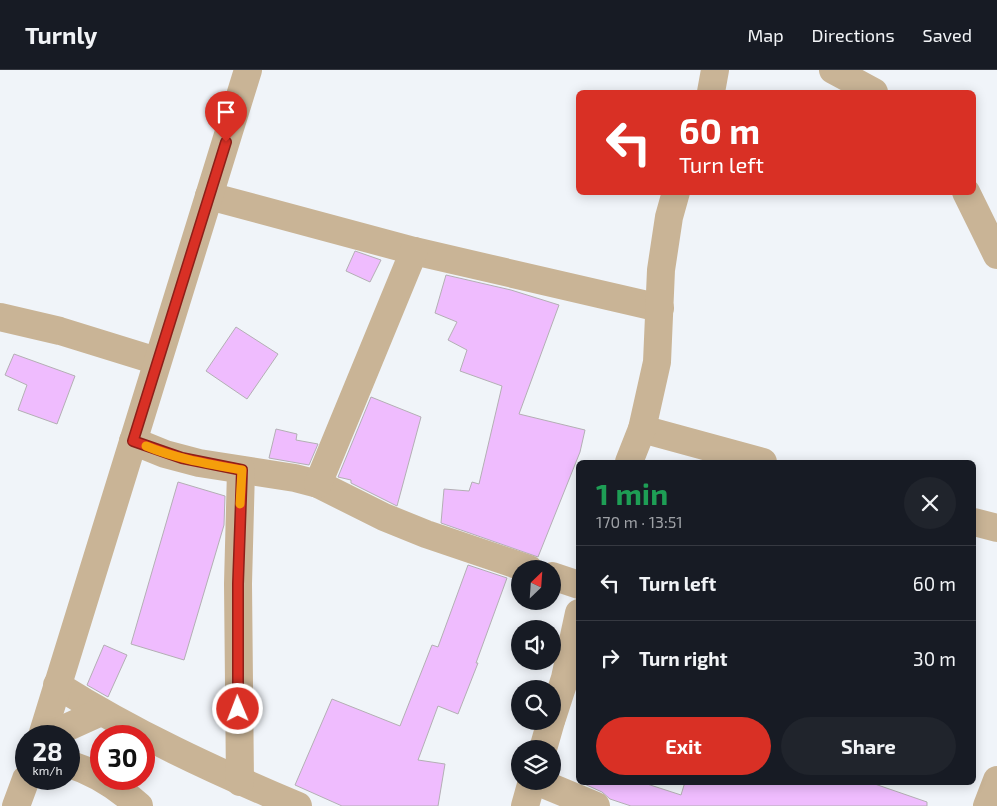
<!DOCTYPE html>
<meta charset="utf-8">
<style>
:root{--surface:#171b24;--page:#20242c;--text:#f1f3f6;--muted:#9ea1a6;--line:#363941;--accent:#d93025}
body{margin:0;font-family:"Exo 2",sans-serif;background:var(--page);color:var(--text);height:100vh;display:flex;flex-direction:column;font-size:19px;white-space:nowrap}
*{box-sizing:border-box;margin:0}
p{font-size:16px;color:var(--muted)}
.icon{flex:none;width:28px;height:28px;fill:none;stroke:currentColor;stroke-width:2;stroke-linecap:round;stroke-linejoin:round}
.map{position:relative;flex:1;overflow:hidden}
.details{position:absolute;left:576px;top:390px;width:400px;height:325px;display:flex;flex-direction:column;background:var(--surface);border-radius:8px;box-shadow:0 2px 12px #0003}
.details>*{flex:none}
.banner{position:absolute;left:576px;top:20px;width:400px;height:105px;border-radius:8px;box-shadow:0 2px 12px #0003;background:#d93025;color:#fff;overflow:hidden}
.needle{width:32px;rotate:25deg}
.fabs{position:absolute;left:511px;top:490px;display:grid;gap:10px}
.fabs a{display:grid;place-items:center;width:50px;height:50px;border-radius:50%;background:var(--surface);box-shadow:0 2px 12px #0003;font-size:25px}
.speed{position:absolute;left:15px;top:655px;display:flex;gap:10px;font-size:25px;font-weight:700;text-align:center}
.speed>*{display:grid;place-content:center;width:65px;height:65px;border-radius:50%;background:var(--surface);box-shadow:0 2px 12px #0003;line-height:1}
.speed small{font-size:12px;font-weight:400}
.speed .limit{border:8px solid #d22;background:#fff;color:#111}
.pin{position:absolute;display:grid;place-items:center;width:42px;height:42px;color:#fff;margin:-51px -21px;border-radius:50% 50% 50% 0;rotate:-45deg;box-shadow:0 0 5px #0007}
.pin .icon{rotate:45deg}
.me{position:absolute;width:55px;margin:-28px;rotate:359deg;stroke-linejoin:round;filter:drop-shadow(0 0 4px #0008)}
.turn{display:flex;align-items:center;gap:18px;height:105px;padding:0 20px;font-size:22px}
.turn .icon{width:65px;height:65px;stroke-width:2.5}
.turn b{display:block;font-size:35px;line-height:42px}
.round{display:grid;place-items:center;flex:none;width:52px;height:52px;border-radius:26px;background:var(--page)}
.overview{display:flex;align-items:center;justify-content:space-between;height:85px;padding:0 20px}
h1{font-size:30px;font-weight:700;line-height:38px;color:#1e9e55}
.cta{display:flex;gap:10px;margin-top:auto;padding:10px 20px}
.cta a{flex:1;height:58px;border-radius:30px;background:var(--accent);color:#fff;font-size:20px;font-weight:700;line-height:58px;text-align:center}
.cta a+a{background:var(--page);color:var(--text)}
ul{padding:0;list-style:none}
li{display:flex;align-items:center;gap:15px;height:75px;padding:0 20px;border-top:1px solid var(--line)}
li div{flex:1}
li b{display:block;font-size:19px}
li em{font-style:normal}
header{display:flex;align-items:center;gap:30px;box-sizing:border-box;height:70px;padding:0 25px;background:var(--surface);border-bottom:1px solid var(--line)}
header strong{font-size:24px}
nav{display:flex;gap:28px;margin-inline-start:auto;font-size:18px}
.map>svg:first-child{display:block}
.building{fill:#efbcfe;stroke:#b3afb4}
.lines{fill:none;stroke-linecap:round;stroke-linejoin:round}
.minor{stroke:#c9b496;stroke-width:28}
.route-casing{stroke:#8d1f18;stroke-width:12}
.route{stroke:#d93025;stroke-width:9}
.slow{stroke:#f59e0b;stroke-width:9}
</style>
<header>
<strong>Turnly</strong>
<nav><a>Map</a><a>Directions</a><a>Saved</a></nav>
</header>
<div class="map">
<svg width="997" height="736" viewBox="0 0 997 736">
<rect width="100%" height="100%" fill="#f0f4f9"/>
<g class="building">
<path d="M 355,181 L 381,190 L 370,212 L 346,201 Z"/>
<path d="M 446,205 L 511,220 L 559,235 L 519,344 L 585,360 L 580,382 L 538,487 L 441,453 L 444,419 L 469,421 L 472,412 L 479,414 L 502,316 L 460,301 L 467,280 L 448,270 L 457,252 L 435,243 Z"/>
<path d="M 236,257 L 278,284 L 247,329 L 206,301 Z"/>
<path d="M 14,284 L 75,306 L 57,354 L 18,340 L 27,315 L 5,305 Z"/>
<path d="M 371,327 L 421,347 L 397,436 L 351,413 L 351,410 L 338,407 Z"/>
<path d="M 276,359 L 297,364 L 296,370 L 318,374 L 309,395 L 269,388 Z"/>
<path d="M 178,412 L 225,426 L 224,455 L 184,590 L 131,574 Z"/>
<path d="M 468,495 L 507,508 L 476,593 L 478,593 L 458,644 L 438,636 L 418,690 L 445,694 L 438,736 L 342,736 L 295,715 L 332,629 L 400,656 L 432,575 L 438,577 Z"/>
<path d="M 104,575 L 127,585 L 108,627 L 87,615 Z"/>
<path d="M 580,712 L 641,712 L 681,725 L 685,712 L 869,712 L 927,732 L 927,736 L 631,736 L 610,729 L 602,722 Z"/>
</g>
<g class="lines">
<g class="minor">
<path d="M 833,0 L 874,22"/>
<path d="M 711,22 L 715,0"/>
<path d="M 966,122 L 997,185"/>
<path d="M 209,126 L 414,181 L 660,238"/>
<path d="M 0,247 L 60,261 L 157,291"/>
<path d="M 642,359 L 763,392"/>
<path d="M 133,371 L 165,384 L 199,393 L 295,408 L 318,414 L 384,447 L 426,464 L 529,499"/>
<path d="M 629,392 L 642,359 L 657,292 L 661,200 L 669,147 L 676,122"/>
<path d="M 318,414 L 414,181"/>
<path d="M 974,452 L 997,458"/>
<path d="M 552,506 L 579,515"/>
<path d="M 57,615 C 135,664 213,700 298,736"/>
<path d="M 552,648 L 565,608 L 579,543"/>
<path d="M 42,666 L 248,0"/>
<path d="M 48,666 L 101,642"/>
<path d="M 543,679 L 551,651"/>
<path d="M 69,694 C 94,702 119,718 139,736"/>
<path d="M 536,711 L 596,736"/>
<path d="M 240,712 L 238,514 L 241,400"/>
<path d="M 16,736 L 26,709"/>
<path d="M 525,736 L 532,711"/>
<path d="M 987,736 L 997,710"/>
</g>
</g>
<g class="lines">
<g class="route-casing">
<path id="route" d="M 226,72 L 133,371 L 182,388 L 242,400 L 238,514 L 238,639"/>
</g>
<use href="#route" class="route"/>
<path class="slow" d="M 146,376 C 177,389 209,394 242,400 L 240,434"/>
</g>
</svg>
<div class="fabs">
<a><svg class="needle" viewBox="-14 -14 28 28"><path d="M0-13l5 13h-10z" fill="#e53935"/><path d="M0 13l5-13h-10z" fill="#9ea1a6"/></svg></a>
<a><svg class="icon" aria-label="sound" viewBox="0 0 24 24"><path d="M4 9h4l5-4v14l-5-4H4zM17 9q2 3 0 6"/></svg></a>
<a><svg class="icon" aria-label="search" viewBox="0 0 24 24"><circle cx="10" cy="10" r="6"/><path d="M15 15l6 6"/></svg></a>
<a><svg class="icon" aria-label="layers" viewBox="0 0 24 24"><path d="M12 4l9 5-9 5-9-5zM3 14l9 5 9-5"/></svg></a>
</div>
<div class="speed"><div>28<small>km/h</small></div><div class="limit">30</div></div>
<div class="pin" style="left:226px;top:72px;background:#d93025"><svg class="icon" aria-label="arrive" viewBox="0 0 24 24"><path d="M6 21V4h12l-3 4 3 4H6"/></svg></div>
<svg class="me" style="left:238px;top:639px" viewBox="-20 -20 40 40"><circle r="17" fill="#d93025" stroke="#fff" stroke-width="3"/><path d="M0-11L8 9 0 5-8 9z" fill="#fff"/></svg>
<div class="banner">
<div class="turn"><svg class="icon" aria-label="left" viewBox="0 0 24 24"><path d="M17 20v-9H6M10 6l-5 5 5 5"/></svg><div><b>60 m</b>Turn left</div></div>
</div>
<section class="details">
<div class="overview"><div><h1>1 min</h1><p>170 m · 13:51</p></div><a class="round"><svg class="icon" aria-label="close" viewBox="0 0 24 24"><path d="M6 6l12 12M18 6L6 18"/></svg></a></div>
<ul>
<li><svg class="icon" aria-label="left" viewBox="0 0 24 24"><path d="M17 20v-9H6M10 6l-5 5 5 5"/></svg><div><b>Turn left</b></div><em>60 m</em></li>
<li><svg class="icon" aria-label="right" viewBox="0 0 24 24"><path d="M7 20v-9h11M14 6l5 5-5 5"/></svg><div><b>Turn right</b></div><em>30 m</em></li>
</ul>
<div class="cta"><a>Exit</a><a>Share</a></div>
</section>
</div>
